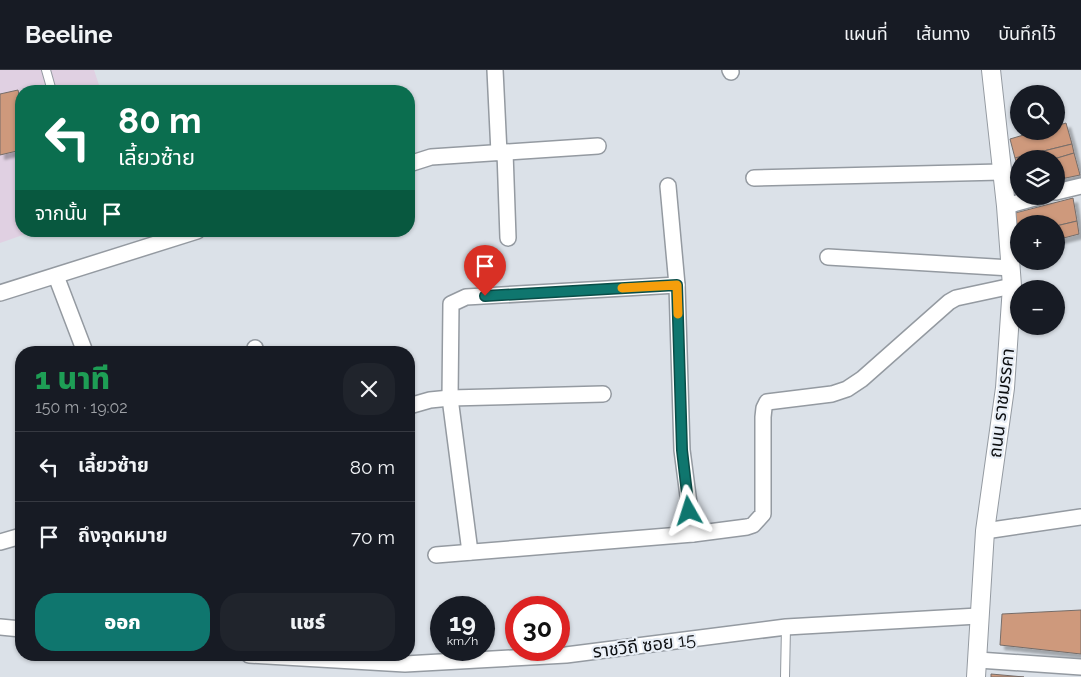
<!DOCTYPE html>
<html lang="th">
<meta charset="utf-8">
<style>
:root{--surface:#171b24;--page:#20242c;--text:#f1f3f6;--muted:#9ea1a6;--line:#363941;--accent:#0f766e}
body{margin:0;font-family:Raleway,"Noto Sans Thai",sans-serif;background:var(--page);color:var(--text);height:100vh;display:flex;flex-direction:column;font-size:19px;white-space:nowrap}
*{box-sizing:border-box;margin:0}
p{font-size:16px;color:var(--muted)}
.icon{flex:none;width:28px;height:28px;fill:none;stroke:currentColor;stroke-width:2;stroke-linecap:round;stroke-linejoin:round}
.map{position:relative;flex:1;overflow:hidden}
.details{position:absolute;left:15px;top:276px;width:400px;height:315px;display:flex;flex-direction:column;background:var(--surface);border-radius:20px;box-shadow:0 1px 4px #0004}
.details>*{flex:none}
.guide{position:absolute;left:15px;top:15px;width:400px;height:152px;border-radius:20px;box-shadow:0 1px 4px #0004;background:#0b6e4f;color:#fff;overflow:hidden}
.buttons{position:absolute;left:1010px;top:15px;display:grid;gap:10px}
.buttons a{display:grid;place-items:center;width:55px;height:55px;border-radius:50%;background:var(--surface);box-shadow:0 1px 4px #0004;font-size:25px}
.speed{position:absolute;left:430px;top:526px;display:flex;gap:10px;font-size:25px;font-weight:700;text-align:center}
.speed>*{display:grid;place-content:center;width:65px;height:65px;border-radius:50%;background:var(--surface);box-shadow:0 1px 4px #0004;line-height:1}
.speed small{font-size:12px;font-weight:400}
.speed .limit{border:8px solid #d22;background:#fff;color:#111}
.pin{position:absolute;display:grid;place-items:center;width:42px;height:42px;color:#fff;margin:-51px -21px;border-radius:50% 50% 50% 0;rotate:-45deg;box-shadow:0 0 5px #0007}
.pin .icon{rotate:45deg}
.me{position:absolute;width:55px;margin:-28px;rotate:354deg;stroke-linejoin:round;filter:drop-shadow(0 0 4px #0008)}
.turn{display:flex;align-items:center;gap:18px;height:105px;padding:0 20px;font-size:22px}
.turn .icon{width:65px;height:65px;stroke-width:2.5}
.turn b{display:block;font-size:35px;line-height:42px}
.then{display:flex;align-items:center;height:48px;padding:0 20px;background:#0003;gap:10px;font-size:19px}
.round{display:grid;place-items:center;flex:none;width:52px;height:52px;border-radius:20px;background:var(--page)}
.headline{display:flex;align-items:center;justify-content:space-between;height:85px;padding:0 20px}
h1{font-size:30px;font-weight:800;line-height:38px;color:#1e9e55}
.primary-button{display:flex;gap:10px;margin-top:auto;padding:10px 20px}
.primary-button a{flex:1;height:58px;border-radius:20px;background:var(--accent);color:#fff;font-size:20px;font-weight:800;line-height:58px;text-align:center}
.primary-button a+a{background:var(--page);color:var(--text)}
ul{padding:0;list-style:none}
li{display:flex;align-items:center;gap:15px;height:70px;padding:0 20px;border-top:1px solid var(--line)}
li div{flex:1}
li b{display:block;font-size:19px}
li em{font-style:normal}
header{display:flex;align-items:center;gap:30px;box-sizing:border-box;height:70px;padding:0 25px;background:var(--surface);border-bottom:1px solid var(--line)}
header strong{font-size:24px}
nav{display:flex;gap:28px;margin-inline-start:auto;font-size:18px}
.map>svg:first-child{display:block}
.industrial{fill:#e0d0e2}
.building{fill:#ce997c;stroke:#766d69;filter:url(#shadow)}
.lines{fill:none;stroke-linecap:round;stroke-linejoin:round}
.service-casing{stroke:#949aa1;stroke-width:10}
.minor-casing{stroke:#949aa1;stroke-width:18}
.tertiary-casing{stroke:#949aa1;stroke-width:20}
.service{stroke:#fff;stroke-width:8}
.minor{stroke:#fff;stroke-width:15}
.tertiary{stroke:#fff;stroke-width:18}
.route-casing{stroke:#0a4d48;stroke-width:12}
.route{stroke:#0f766e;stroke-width:9}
.slow{stroke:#f59e0b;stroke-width:9}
.labels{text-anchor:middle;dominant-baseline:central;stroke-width:4.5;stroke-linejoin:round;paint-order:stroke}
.street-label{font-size:18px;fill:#0c0e10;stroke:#e8eef6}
</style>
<header>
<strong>Beeline</strong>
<nav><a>แผนที่</a><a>เส้นทาง</a><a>บันทึกไว้</a></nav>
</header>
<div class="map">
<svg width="1081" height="607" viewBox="0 0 1081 607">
<defs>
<filter id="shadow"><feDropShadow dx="4.5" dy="4.5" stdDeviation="1" flood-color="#0004"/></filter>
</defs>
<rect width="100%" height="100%" fill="#dbe1e8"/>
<path class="industrial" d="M 0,0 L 94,0 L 101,21 L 21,21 L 21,161 L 34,161 L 0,173 Z"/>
<g class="building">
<path d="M 18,20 L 21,34 L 21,80 L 0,85 L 0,24 Z"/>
<path d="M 1066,53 L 1072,74 L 1015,88 L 1010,69 L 1037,61 L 1056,61 L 1056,56 Z"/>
<path d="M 1072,74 L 1074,83 L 1054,89 L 1019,89 L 1018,98 L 1015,88 Z"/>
<path d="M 1074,83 L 1080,105 L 1056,110 L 1056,89 L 1054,89 Z"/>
<path d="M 1073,128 L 1077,151 L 1056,156 L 1056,154 L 1019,154 L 1019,166 L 1015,143 Z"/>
<path d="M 1077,151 L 1079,164 L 1056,170 L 1056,156 Z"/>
<path d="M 1081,540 L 1081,584 L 1000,575 L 1002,544 Z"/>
<path d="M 991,604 L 1024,607 L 991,607 Z"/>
</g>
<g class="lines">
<g class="service-casing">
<g id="service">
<path d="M 46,0 L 52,21"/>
<path d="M 785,607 L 786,557"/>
</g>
</g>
<g class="minor-casing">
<g id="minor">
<path d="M 495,0 L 499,83"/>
<path d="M 730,0 L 731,2"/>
<path d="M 505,82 L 508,168"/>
<path d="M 409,94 L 431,87 L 598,76"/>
<path d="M 754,108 L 1001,102"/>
<path d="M 1056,122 L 1081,116"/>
<path d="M 1006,136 L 1042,126"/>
<path d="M 828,187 L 1011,198"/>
<path d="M 56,206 L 85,282"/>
<path d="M 0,223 L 197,161"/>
<path d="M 255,278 L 256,282"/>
<path d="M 409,336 L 430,330 L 450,328 L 603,324"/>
<path d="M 985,461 L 1081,447"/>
<path d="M 693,464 L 747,457 L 753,455 L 763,444 L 763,347 L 764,338 L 767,332 L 832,324 L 847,319 L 862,309 L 949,232 L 956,228 L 1012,216"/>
<path d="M 0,472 L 21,466"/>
<path d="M 470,482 L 450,328 L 451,234 L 466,227 L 677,215"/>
<path d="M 436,485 L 693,464 L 682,380 L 677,215 L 668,116"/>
<path d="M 0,557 L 21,559"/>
<path d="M 249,585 L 405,594 L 566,585 L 786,557 L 978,546"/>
<path d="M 978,590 L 1081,597"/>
</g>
</g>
<g class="tertiary-casing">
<path id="tertiary" d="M 976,607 L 985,461 L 1005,318 L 1012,216 L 1006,136 L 991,0"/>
</g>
<use href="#service" class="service"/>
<use href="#minor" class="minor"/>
<use href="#tertiary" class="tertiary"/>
</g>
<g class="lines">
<g class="route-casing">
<path id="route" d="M 485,226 L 677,215 L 682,380 L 689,441"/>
</g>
<use href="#route" class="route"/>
<path class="slow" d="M 622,218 L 677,215 L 678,244"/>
</g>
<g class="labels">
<g class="street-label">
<text transform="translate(1001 333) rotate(-83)">ถนน ราชมรรคา</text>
<text transform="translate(644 575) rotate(-7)">ราชวิถี ซอย 15</text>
</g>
</g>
</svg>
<div class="buttons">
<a><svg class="icon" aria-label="search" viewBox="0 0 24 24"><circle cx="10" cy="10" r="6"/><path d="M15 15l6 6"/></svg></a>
<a><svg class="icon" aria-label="layers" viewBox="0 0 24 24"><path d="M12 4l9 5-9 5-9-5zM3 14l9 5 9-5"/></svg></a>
<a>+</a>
<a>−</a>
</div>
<div class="speed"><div>19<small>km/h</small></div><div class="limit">30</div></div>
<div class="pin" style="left:485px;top:226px;background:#d93025"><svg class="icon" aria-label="arrive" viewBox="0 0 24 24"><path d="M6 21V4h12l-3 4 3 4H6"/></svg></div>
<svg class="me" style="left:689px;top:441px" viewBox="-20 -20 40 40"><path d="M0-17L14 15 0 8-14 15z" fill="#0f766e" stroke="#fff" stroke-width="4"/></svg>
<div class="guide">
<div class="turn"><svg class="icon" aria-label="left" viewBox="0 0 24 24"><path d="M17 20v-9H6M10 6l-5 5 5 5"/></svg><div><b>80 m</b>เลี้ยวซ้าย</div></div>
<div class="then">จากนั้น<svg class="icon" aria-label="arrive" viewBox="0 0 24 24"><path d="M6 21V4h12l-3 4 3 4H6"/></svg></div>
</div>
<section class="details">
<div class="headline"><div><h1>1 นาที</h1><p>150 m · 19:02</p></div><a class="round"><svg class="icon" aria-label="close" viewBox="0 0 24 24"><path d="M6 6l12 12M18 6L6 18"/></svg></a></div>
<ul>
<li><svg class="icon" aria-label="left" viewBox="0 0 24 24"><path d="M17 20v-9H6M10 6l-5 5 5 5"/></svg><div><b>เลี้ยวซ้าย</b></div><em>80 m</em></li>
<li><svg class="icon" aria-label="arrive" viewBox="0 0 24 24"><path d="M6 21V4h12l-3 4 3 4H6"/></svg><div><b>ถึงจุดหมาย</b></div><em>70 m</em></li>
</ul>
<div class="primary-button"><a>ออก</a><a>แชร์</a></div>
</section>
</div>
